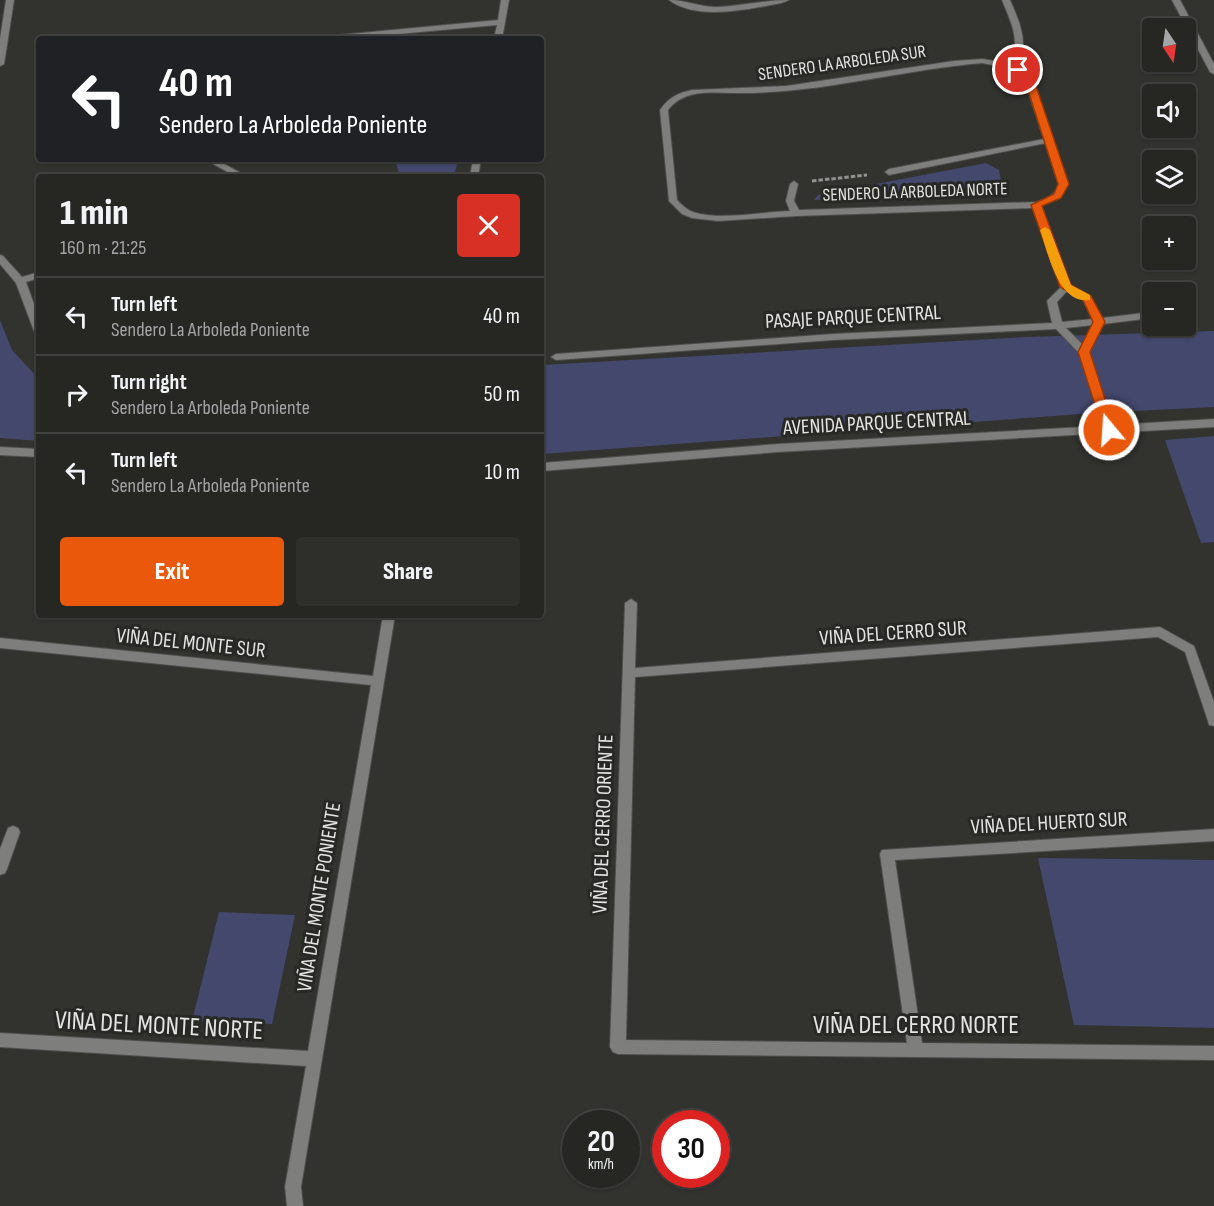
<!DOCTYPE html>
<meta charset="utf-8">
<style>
:root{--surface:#262623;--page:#2e2e2b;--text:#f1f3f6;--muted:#a4a5a6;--line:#424341;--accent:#ea580c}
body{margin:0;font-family:"Sofia Sans Condensed",sans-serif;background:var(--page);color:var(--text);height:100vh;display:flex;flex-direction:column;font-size:22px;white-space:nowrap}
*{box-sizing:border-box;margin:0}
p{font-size:20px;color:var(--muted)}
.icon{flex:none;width:33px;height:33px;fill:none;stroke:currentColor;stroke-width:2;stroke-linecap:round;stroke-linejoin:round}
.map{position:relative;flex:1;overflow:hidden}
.sheet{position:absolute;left:36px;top:174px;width:508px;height:444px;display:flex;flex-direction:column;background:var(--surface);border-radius:6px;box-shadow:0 2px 4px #0004,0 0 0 2px var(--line)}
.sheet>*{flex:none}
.top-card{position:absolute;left:36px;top:36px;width:508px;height:126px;border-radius:6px;box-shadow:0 2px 4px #0004,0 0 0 2px var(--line);background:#202124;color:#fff;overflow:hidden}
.needle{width:39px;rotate:167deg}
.buttons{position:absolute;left:1142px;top:18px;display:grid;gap:12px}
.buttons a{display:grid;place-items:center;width:54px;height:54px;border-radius:6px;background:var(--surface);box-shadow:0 2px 4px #0004,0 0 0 2px var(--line);font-size:30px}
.speed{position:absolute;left:562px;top:1110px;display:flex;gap:12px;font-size:30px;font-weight:700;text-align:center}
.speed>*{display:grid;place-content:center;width:78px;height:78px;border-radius:50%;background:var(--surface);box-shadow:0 2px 4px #0004,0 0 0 2px var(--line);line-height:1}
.speed small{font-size:15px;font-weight:400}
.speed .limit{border:9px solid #d22;background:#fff;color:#111}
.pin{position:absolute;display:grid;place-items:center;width:51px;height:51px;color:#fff;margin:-26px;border:3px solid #fff;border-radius:50%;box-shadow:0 2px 6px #0007}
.me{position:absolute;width:66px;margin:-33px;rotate:342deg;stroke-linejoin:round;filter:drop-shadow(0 0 4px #0008)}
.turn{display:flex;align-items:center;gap:21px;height:126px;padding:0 24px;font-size:27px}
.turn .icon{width:78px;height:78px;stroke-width:2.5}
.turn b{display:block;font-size:42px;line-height:51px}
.round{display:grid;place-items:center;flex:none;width:63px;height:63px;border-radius:6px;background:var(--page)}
.head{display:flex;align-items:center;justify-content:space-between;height:102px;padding:0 24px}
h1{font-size:36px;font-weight:800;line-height:45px}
.action{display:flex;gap:12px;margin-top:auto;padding:12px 24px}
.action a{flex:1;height:69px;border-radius:6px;background:var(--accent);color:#fff;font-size:24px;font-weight:800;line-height:69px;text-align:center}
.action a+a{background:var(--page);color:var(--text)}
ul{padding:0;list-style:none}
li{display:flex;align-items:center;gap:18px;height:78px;padding:0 24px;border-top:2px solid var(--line)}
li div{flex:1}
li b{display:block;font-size:22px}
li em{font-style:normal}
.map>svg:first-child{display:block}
.green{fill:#44486d}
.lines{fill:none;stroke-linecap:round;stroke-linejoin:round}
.street-casing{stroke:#4e4e4c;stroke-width:2}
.path{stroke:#91918f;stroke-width:3;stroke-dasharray:4.5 2;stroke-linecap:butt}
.street{fill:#7e7e7d;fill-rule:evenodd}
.route{fill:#ea580c;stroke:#983908;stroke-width:1.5}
.slow{fill:#f59e0b}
.labels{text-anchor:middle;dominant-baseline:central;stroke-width:6;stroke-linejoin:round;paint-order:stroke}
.far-street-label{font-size:18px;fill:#e4e4e2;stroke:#282825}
.street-label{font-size:21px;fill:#e4e4e2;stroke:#282825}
.near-street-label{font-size:26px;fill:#e4e4e2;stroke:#282825}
</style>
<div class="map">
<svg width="1214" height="1206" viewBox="0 0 1214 1206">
<rect width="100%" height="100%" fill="#32322f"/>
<g class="green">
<path d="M 395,159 L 458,159 L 454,177 L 400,177 Z"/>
<path d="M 986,163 L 999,170 L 1002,187 L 997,193 L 814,200 L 818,195 Z"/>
<path d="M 0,320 L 12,350 L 39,379 L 39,441 L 0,438 Z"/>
<path d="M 1214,331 L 1214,407 L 1094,413 L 542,454 L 542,365 L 1026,337 Z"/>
<path d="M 1214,436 L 1214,542 L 1201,543 L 1165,440 Z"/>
<path d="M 1038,858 L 1214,860 L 1214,1028 L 1074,1025 Z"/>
<path d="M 219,912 L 295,915 L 272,1024 L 192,1021 Z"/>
</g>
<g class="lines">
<g class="street-casing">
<g id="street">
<path d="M 6,0 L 14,0 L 4,64 L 0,66 L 0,39 Z"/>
<path d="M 501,0 L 509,0 L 502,39 L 494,39 L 497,25 L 343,39 L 314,39 L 318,37 L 498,20 Z"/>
<path d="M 669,0 C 685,0 700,7 717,7 C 741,6 764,0 789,0 C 782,4 774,4 766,6 C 737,11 695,19 669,0 Z"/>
<path d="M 1002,0 L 1010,0 C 1019,21 1031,45 1015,65 L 1032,78 L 1068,184 L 1060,198 L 1041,206 L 1070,285 L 1090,296 L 1102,318 L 1152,312 L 1152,318 L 1103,324 L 1089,352 L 1113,425 L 1214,419 L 1214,427 L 778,452 L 542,471 L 542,463 L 778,444 L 1102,426 L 1079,353 L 1056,329 L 833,340 L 556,360 L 551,357 L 556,354 L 833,334 L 1052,323 L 1047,301 L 1061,287 L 1033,208 L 796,216 L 718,221 L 692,218 L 682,214 L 669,201 L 660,110 C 669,97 678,93 692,90 L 786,86 L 954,61 L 982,59 L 1008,63 C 1023,44 1010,20 1002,0 ZM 982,63 L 1008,68 L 1024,79 L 1044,139 L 889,169 L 885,172 L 889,175 L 1046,143 L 1060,184 C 1055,195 1047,199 1036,202 L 799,210 L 794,201 L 798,184 L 794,181 L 790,184 L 786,201 L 790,211 C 762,212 723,220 696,213 C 688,211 683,206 677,200 L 668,110 C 683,90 709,92 731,93 C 816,95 898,70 982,63 ZM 1067,291 L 1083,300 L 1093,319 L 1062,322 L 1057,302 ZM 1093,325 L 1083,345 L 1066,328 Z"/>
<path d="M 1172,0 L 1180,0 L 1214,64 L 1214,74 L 1210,72 Z"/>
<path d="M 204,159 L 215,159 L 248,177 L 237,177 Z"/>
<path d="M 473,159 L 481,159 L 478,177 L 470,177 Z"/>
<path d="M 38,222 L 39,228 L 35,227 L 35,223 Z"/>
<path d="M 0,255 L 3,256 L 22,277 L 39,272 L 39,278 L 26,282 L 39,318 L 39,334 L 34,331 L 16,283 L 0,264 Z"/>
<path d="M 0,447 L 39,449 L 39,457 L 0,455 Z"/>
<path d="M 631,599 L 637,603 L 635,668 L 1160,627 L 1194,646 L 1214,702 L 1214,726 L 1209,725 L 1208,721 L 1185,652 L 1158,637 L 635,677 L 626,1040 L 907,1043 L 880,854 L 882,850 L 1214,829 L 1214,841 L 895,860 L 922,1043 L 1214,1046 L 1214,1060 L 618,1054 L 613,1052 L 610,1047 L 625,603 Z"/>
<path d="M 383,615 L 395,615 L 301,1187 L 303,1206 L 287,1206 L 285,1187 L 306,1066 L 0,1047 L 0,1033 L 308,1051 L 371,685 L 0,648 L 0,638 L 373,676 Z"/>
<path d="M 13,826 L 18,828 L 20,832 L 7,869 L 5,873 L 0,875 L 0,849 L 8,828 Z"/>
</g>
</g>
<path class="path" d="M 812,181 L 867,175"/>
<use href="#street" class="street"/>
</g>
<path class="route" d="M 1014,68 L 1021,68 L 1035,83 L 1069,184 L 1061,198 L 1042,206 L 1071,285 L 1091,296 L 1105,322 L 1090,352 L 1115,430 L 1109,434 L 1103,430 L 1078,352 L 1093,322 L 1083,300 L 1060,287 L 1031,205 L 1054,194 L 1058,184 L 1026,84 L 1014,72 Z"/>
<path class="slow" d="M 1045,227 L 1050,230 L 1071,285 L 1090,295 L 1090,300 C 1058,305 1048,252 1040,230 Z"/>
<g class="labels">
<g class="far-street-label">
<text transform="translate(842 63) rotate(-8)">SENDERO LA ARBOLEDA SUR</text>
<text transform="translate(915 192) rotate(-2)">SENDERO LA ARBOLEDA NORTE</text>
</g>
<g class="street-label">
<text transform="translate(853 317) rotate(-3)">PASAJE PARQUE CENTRAL</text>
<text transform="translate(877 423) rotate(-3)">AVENIDA PARQUE CENTRAL</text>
<text transform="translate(893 633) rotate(-4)">VIÑA DEL CERRO SUR</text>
<text transform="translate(191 643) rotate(6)">VIÑA DEL MONTE SUR</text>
<text transform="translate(1049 823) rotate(-3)">VIÑA DEL HUERTO SUR</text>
<text transform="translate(603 824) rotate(-88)">VIÑA DEL CERRO ORIENTE</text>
<text transform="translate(319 897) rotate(-81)">VIÑA DEL MONTE PONIENTE</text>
</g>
<g class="near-street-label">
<text x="916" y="1025">VIÑA DEL CERRO NORTE</text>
<text transform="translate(159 1026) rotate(3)">VIÑA DEL MONTE NORTE</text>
</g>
</g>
</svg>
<div class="buttons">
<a><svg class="needle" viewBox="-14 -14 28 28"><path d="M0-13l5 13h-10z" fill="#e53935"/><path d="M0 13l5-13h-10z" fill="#a4a5a6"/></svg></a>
<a><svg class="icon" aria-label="sound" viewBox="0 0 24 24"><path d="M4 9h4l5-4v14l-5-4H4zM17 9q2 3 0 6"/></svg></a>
<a><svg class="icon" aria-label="layers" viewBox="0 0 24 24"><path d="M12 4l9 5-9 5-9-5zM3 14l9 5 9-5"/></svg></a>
<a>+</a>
<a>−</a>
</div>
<div class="speed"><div>20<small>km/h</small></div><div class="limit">30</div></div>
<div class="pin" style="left:1018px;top:70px;background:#d93025"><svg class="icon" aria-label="arrive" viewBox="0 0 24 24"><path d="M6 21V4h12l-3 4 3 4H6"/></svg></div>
<svg class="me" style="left:1109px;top:430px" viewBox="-20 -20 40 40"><circle r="17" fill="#ea580c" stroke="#fff" stroke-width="3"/><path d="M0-11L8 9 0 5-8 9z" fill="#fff"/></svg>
<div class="top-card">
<div class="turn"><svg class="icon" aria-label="left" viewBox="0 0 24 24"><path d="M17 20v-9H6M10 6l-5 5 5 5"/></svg><div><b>40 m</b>Sendero La Arboleda Poniente</div></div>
</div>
<section class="sheet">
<div class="head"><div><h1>1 min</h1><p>160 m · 21:25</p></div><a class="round" style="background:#d93025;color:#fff"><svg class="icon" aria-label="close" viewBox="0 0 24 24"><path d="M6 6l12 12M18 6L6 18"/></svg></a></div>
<ul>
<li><svg class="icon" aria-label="left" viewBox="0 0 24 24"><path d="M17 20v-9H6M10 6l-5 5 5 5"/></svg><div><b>Turn left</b><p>Sendero La Arboleda Poniente</p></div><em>40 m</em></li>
<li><svg class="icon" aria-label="right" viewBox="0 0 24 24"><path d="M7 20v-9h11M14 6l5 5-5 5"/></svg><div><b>Turn right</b><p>Sendero La Arboleda Poniente</p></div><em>50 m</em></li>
<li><svg class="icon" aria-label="left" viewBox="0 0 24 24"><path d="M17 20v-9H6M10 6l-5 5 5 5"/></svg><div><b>Turn left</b><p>Sendero La Arboleda Poniente</p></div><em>10 m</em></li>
</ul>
<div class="action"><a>Exit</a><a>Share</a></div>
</section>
</div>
